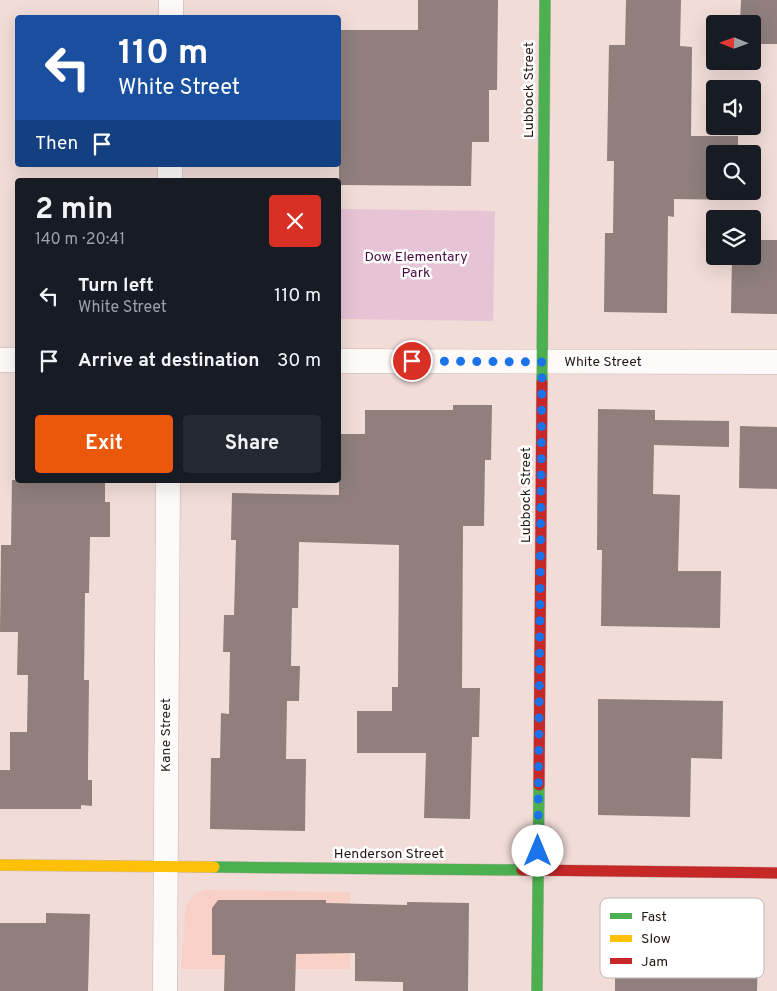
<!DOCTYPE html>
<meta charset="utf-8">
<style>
:root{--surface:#171b24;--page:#242831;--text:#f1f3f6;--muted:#9ea1a6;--accent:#ea580c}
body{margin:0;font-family:Overpass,sans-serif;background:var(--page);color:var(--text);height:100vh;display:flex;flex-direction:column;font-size:19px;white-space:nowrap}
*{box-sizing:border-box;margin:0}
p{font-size:16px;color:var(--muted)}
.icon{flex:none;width:28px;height:28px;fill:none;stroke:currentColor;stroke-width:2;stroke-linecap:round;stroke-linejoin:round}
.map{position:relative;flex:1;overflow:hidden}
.side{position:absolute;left:15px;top:178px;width:326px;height:305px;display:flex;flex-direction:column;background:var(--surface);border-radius:5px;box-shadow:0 5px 20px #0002}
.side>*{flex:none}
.guide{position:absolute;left:15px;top:15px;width:326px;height:152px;border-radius:5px;box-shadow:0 5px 20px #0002;background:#1a4fa0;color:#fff;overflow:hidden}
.needle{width:32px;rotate:271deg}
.fabs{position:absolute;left:706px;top:15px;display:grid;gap:10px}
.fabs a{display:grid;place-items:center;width:55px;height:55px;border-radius:5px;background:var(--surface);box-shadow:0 5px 20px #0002;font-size:25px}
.pin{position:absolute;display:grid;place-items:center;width:42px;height:42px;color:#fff;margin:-21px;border:2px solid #fff;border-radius:50%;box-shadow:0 1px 5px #0007}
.me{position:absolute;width:55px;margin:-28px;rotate:0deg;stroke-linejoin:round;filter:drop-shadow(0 0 4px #0008)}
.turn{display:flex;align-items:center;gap:18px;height:105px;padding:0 20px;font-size:22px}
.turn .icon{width:65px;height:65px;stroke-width:2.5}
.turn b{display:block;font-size:35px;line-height:42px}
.then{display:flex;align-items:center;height:48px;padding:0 20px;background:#0003;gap:10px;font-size:19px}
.round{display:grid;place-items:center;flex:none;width:52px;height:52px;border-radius:5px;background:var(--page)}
.summary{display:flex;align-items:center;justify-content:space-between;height:85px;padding:0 20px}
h1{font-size:30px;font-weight:700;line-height:38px}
.action{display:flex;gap:10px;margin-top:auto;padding:10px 20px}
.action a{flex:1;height:58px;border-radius:5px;background:var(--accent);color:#fff;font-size:20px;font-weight:700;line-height:58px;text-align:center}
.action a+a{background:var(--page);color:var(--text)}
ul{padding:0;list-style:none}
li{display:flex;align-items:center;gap:15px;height:65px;padding:0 20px}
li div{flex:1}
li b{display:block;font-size:19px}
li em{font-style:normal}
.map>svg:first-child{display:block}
.built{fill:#f8d0c6}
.green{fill:#e6c3d5}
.building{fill:#907f7c}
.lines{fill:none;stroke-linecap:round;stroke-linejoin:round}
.street-casing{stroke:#c7b5b1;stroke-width:25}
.fast-casing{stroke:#c7b5b1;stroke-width:12}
.slow-casing{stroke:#c7b5b1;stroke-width:12}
.jam-casing{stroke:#c7b5b1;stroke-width:12}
.street{stroke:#fdfaf9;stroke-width:24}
.fast{stroke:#4caf50;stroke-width:11}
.slow{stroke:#ffc107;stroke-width:11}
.jam{stroke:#c62828;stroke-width:11}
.route{stroke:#1a73e8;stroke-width:9;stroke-dasharray:0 16.2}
.labels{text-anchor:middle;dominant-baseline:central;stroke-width:5;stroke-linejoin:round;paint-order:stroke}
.street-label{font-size:14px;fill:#261612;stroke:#fff}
.park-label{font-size:14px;fill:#470a41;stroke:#fff}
.key{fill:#fff;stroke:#beb9b8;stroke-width:1}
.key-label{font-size:14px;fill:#261612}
</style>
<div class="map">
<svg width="777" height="991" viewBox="0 0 777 991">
<rect width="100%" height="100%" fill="#f1dcd7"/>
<path class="built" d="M 207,890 L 350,892 L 350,969 L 181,969 L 186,906 L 196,893 Z"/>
<path class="green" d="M 339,209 L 495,211 L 493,321 L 339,319 Z"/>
<g class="building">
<path d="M 418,0 L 498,0 L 497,90 L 489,90 L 489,142 L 472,142 L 471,186 L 339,185 L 339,30 L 418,30 Z"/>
<path d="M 626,0 L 681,0 L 680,46 L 692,47 L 691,136 L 738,136 L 738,154 L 715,154 L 715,191 L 737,191 L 737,200 L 674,199 L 674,217 L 668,216 L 667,313 L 604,312 L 605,233 L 613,233 L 614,161 L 607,161 L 609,45 L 625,45 Z"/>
<path d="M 741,0 L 777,0 L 777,44 L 752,44 L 752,24 L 740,24 Z"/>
<path d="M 752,240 L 777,240 L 777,314 L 731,313 L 732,256 L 752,256 Z"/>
<path d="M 453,405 L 492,405 L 491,460 L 485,460 L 484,526 L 463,526 L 462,688 L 480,688 L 479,737 L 472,737 L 470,819 L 424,818 L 426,753 L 357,753 L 357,711 L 392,711 L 392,687 L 398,687 L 399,545 L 299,542 L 298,608 L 292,608 L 291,666 L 300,666 L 299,701 L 287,701 L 286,759 L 306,759 L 305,831 L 210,829 L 211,758 L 220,758 L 221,713 L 229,714 L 230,652 L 223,652 L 224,615 L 234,615 L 236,540 L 231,540 L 232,493 L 339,495 L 339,434 L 365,434 L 365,410 L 453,410 Z"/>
<path d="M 598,409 L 655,410 L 655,420 L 729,421 L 729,447 L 654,445 L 653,494 L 680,495 L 678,571 L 721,571 L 720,628 L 601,626 L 602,550 L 597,550 Z"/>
<path d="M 740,426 L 777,427 L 777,489 L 739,488 Z"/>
<path d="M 12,480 L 105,480 L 105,502 L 110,502 L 110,537 L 90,537 L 89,593 L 85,593 L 84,680 L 89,680 L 88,767 L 88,780 L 92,780 L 92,806 L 81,805 L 81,809 L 0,809 L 0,770 L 10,770 L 10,732 L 27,732 L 28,675 L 17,675 L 18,632 L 0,632 L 1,545 L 11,545 Z"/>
<path d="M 598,699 L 723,701 L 722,759 L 691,758 L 690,817 L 598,815 Z"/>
<path d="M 218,900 L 326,900 L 326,903 L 407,905 L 407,902 L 469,903 L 468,991 L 403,991 L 403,982 L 355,981 L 355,953 L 296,954 L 295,991 L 224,991 L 225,955 L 212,955 L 212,908 Z"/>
<path d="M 46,913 L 90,914 L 88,991 L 0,991 L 0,923 L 46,923 Z"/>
<path d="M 731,920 L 759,920 L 757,991 L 615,991 L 615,972 L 602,971 L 602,921 L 731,924 Z"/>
</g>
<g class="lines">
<g class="street-casing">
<g id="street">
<path d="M 171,18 L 171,0"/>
<path d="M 170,180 L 170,165"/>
<path d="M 0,360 L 18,360"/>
<path d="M 339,361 L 777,362"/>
<path d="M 165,991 L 168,480"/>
</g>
</g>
<g class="fast-casing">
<g id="fast">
<path d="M 542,383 L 545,0"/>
<path d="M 214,867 L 522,870"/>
<path d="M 537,991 L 539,785"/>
</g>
</g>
<g class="slow-casing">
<path id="slow" d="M 0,865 L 214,867"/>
</g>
<g class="jam-casing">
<g id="jam">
<path d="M 539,785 L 542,383"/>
<path d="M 522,870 L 777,873"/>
</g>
</g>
<use href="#street" class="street"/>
<use href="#fast" class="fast"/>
<use href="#slow" class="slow"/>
<use href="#jam" class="jam"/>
</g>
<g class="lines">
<path class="route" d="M 412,361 L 542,362 L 538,851"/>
</g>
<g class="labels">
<g class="street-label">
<text transform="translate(529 90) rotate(-90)">Lubbock Street</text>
<text x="603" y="362">White Street</text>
<text transform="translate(526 495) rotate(-90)">Lubbock Street</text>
<text transform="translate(166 735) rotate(-90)">Kane Street</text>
<text x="389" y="854">Henderson Street</text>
</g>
<g class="park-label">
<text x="416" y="257">Dow Elementary<tspan x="416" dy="16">Park</tspan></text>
</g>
</g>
<rect x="600" y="898" width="164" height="80" rx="8" class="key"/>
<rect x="610" y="913" width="22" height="6" fill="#4caf50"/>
<rect x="610" y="935" width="22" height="7" fill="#ffc107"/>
<rect x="610" y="958" width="22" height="6" fill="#c62828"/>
<g class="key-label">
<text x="641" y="921">Fast</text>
<text x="641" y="943">Slow</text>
<text x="641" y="966">Jam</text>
</g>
</svg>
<div class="fabs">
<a><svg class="needle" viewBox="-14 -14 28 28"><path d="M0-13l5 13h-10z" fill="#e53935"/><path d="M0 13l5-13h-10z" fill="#9ea1a6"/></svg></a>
<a><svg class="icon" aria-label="sound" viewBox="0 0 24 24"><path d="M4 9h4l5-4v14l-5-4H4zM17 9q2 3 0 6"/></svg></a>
<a><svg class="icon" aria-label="search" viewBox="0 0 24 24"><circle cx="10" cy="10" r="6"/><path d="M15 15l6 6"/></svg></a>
<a><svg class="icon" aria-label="layers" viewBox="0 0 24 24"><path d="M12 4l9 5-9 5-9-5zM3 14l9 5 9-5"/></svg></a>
</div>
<div class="pin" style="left:412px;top:361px;background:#d93025"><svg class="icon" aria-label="arrive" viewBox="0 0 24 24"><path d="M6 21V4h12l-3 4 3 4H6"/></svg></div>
<svg class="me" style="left:538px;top:851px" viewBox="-20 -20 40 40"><circle r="19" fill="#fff"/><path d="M0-13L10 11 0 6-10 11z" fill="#1a73e8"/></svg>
<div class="guide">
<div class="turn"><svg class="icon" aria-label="left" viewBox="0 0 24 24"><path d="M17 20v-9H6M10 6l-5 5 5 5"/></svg><div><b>110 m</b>White Street</div></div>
<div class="then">Then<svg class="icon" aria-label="arrive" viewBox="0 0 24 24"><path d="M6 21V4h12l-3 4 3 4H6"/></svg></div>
</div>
<section class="side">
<div class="summary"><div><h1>2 min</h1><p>140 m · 20:41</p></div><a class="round" style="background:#d93025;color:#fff"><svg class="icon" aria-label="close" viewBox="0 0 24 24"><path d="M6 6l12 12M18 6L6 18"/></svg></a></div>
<ul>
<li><svg class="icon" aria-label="left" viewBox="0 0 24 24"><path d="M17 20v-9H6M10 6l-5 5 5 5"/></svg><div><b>Turn left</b><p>White Street</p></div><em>110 m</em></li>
<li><svg class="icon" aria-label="arrive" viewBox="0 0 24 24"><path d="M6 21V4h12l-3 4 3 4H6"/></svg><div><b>Arrive at destination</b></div><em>30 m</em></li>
</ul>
<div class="action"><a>Exit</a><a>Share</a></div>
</section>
</div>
